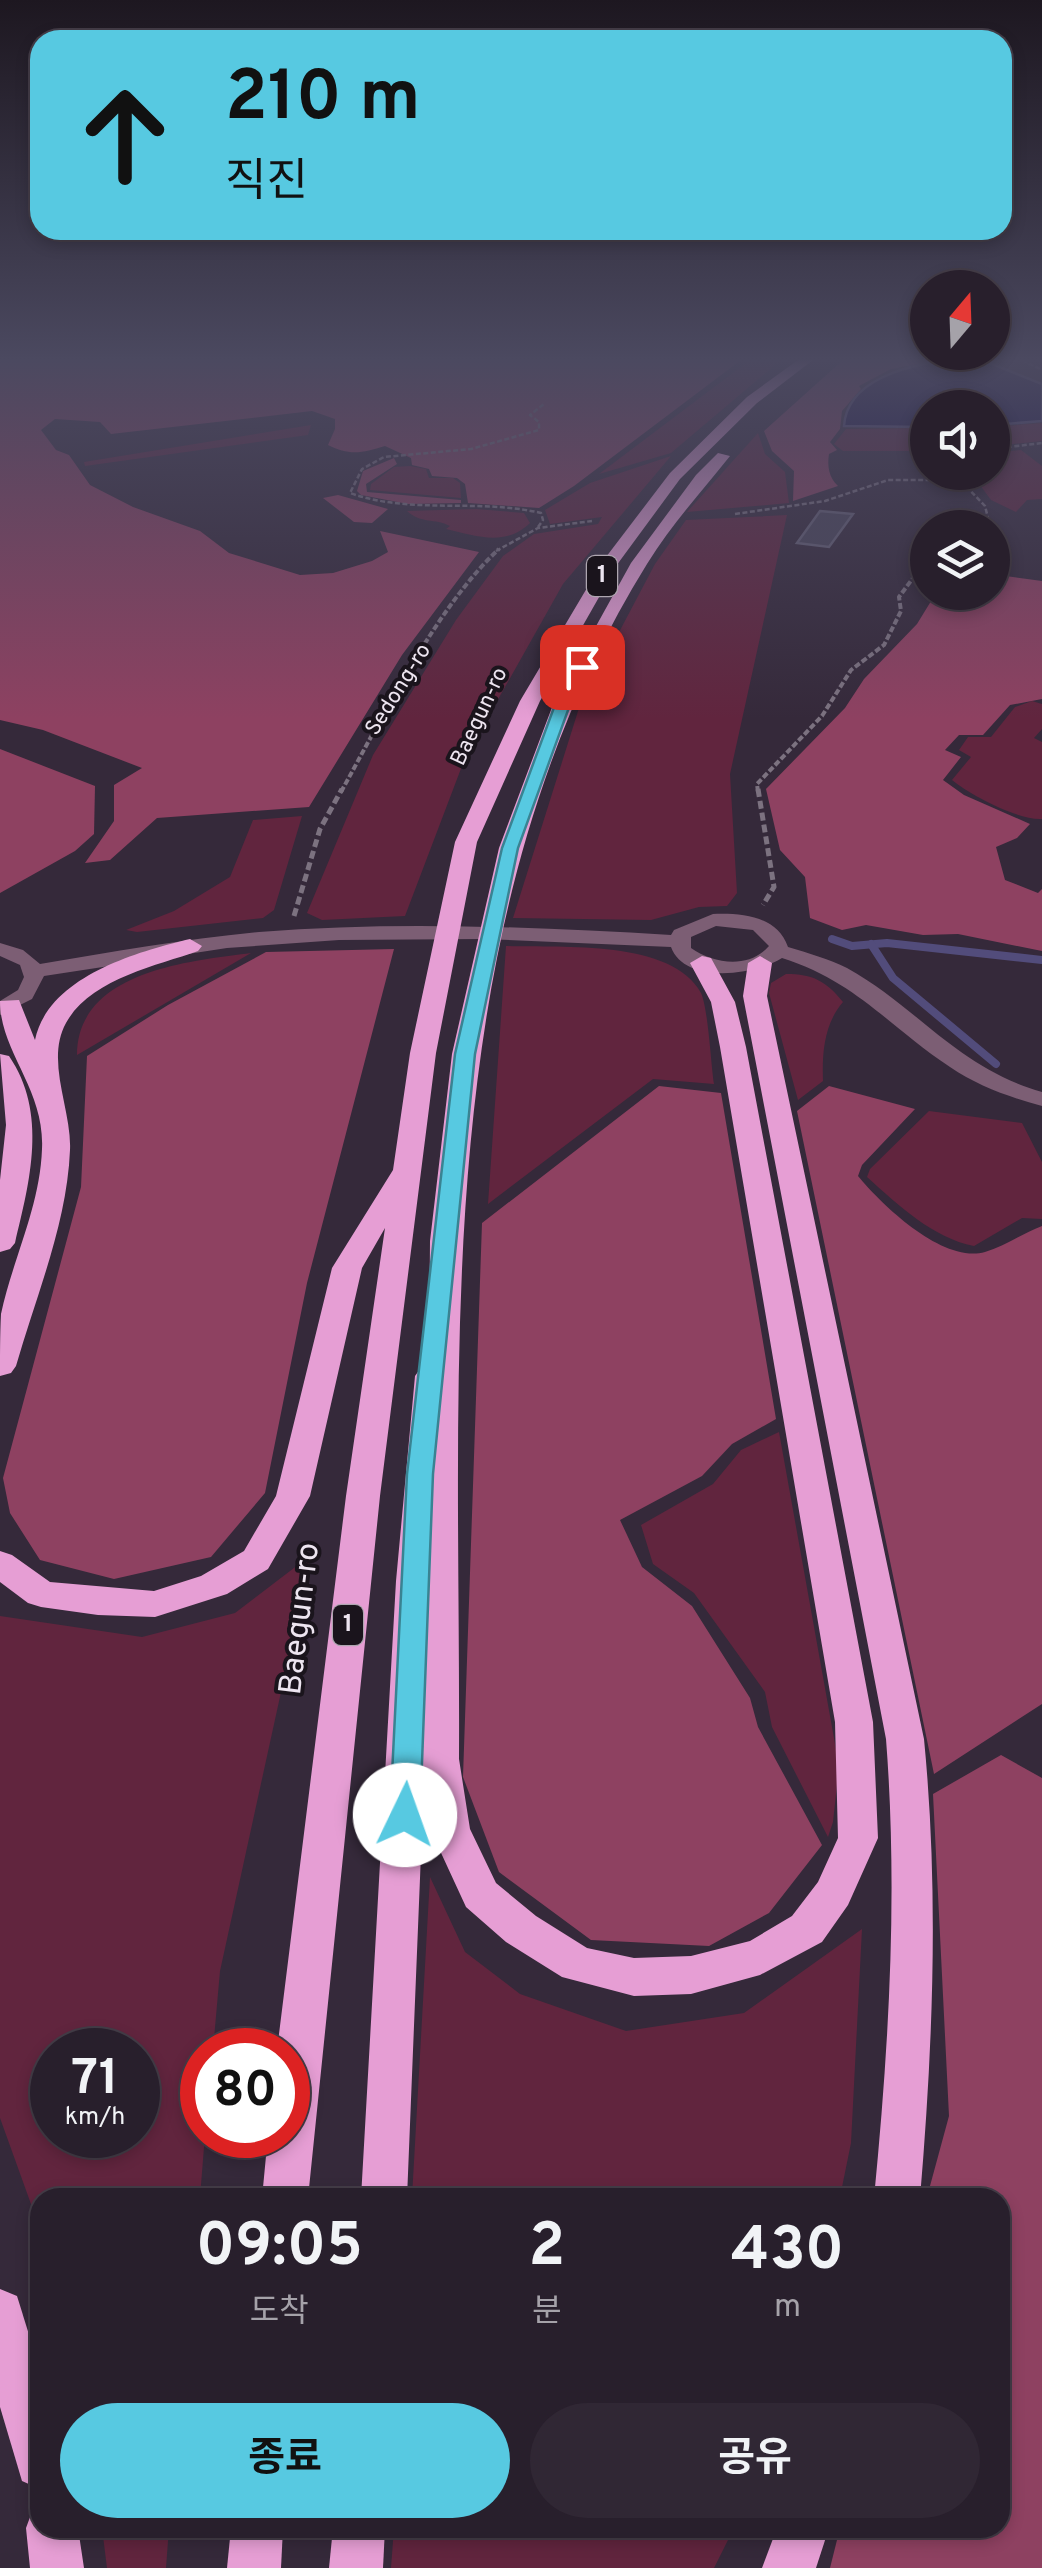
<!DOCTYPE html>
<html lang="ko">
<meta charset="utf-8">
<style>
:root{--surface:#281f2c;--page:#302734;--text:#f1f3f6;--muted:#a5a2a9;--line:#443d48;--accent:#57c9e1}
body{margin:0;font-family:Overpass,"Noto Sans KR",sans-serif;background:var(--page);color:var(--text);height:100vh;display:flex;flex-direction:column;font-size:38px;white-space:nowrap}
*{box-sizing:border-box;margin:0}
p{font-size:32px;color:var(--muted)}
.icon{flex:none;width:55px;height:55px;fill:none;stroke:currentColor;stroke-width:2;stroke-linecap:round;stroke-linejoin:round}
.map{position:relative;flex:1;overflow:hidden}
.side{position:absolute;left:30px;top:2188px;width:980px;height:350px;display:flex;flex-direction:column;background:var(--surface);border-radius:30px;box-shadow:0 5px 15px #0003,0 0 0 2px var(--line)}
.side>*{flex:none}
.hud{position:absolute;left:30px;top:30px;width:982px;height:210px;border-radius:30px;box-shadow:0 5px 15px #0003,0 0 0 2px var(--line);background:#57c9e1;color:#111;overflow:hidden}
.needle{width:65px;rotate:19deg}
.fabs{position:absolute;left:910px;top:270px;display:grid;gap:20px}
.fabs a{display:grid;place-items:center;width:100px;height:100px;border-radius:50%;background:var(--surface);box-shadow:0 5px 15px #0003,0 0 0 2px var(--line);font-size:50px}
.speed{position:absolute;left:30px;top:2028px;display:flex;gap:20px;font-size:50px;font-weight:700;text-align:center}
.speed>*{display:grid;place-content:center;width:130px;height:130px;border-radius:50%;background:var(--surface);box-shadow:0 5px 15px #0003,0 0 0 2px var(--line);line-height:1}
.speed small{font-size:25px;font-weight:400}
.speed .limit{border:15px solid #d22;background:#fff;color:#111}
.pin{position:absolute;display:grid;place-items:center;width:85px;height:85px;color:#fff;margin:-42px;border-radius:20px;box-shadow:0 5px 15px #0006}
.me{position:absolute;width:110px;margin:-55px;rotate:3deg;stroke-linejoin:round;filter:drop-shadow(0 0 8px #0008)}
.turn{display:flex;align-items:center;gap:35px;height:210px;padding:0 30px;font-size:45px}
.turn .icon{width:130px;height:130px;stroke-width:2.5}
.turn b{display:block;font-size:70px;line-height:85px}
.eta{display:flex;justify-content:space-evenly;align-items:center;height:170px;text-align:center}
.eta b{font-size:60px;font-weight:700;line-height:70px}
.cta{display:flex;gap:20px;margin-top:auto;padding:20px 30px}
.cta a{flex:1;height:115px;border-radius:60px;background:var(--accent);color:#111;font-size:40px;font-weight:700;line-height:115px;text-align:center}
.cta a+a{background:var(--page);color:var(--text)}
.map>svg:first-child{display:block}
.green{fill:#61253e;fill-rule:evenodd}
.forest{fill:#8e4161}
.water{fill:#0f0a49;stroke:#524c7b;stroke-width:2.5}
.lines{fill:none;stroke-linecap:round;stroke-linejoin:round}
.stream{stroke:#524c7b;stroke-width:8}
.building{fill:#4a4559;stroke:#666176;stroke-width:2.5}
.path-far2{stroke:#7c7280;stroke-width:2.5;stroke-dasharray:5 2.5;stroke-linecap:butt}
.path-far1{stroke:#7c7280;stroke-width:4;stroke-dasharray:6 2.5;stroke-linecap:butt}
.path{stroke:#7c7280;stroke-width:5;stroke-dasharray:8 4;stroke-linecap:butt}
.minor{fill:#7c5e74;fill-rule:evenodd}
.highway{fill:#e69ed4;fill-rule:evenodd}
.route{fill:#57c9e1;stroke:#398392;stroke-width:2.5}
.labels{text-anchor:middle;dominant-baseline:central;stroke-width:8;stroke-linejoin:round;paint-order:stroke}
.far-street-label{font-size:22px;fill:#ede5f0;stroke:#1a141c}
.shield{fill:#1a141c;stroke:#aea6b0;stroke-width:2.5}
.shield-label{font-size:25px;font-weight:bold;fill:#ede5f0}
.near-street-label{font-size:32px;fill:#ede5f0;stroke:#1a141c}
</style>
<div class="map">
<svg width="1042" height="2568" viewBox="0 0 1042 2568">
<rect width="100%" height="100%" fill="#35293a"/>
<g class="green">
<path d="M 750,360 L 781,360 L 671,453 L 599,474 Z"/>
<path d="M 1042,423 L 1042,441 L 993,446 L 993,427 Z"/>
<path d="M 311,425 L 308,435 L 85,466 L 84,462 Z"/>
<path d="M 927,428 L 927,451 L 843,451 L 834,444 L 846,429 Z"/>
<path d="M 758,433 L 765,454 L 785,472 L 789,503 L 687,512 Z"/>
<path d="M 1021,450 L 1042,466 L 1042,499 L 1027,500 L 1016,512 L 991,500 L 971,473 L 992,472 L 993,453 Z"/>
<path d="M 671,456 L 563,584 L 465,758 L 405,916 L 322,920 L 307,913 L 373,755 L 456,620 L 503,556 L 534,534 L 598,524 L 602,517 L 550,524 L 545,510 L 590,483 Z"/>
<path d="M 410,466 L 426,469 L 429,478 L 453,478 L 460,483 L 461,498 L 370,490 L 371,484 L 394,467 Z"/>
<path d="M 476,509 L 524,513 L 530,523 C 505,547 477,536 446,529 L 450,526 C 435,518 421,524 407,511 Z"/>
<path d="M 787,515 L 730,774 L 737,893 L 727,906 L 699,907 L 651,920 L 513,918 L 579,708 L 655,564 L 686,520 Z"/>
<path d="M 1032,701 L 1042,704 L 1042,729 L 1034,738 L 1042,742 L 1042,819 C 1020,821 970,795 952,780 L 971,757 L 959,750 L 968,737 L 991,737 L 1015,707 Z"/>
<path d="M 302,816 L 274,910 L 263,918 L 137,932 L 126,930 L 174,911 L 230,877 L 253,820 Z"/>
<path d="M 506,946 C 559,948 672,939 701,993 C 708,1008 711,1064 714,1084 L 653,1079 L 488,1204 Z"/>
<path d="M 251,953 L 77,1055 C 77,972 188,961 251,953 Z"/>
<path d="M 786,974 C 813,974 826,981 843,1002 C 824,1024 822,1053 823,1081 L 798,1100 L 769,993 L 771,983 Z"/>
<path d="M 929,1111 L 1022,1123 L 1042,1162 L 1042,1219 L 1022,1218 L 974,1246 C 933,1238 898,1205 867,1177 L 870,1169 Z"/>
<path d="M 779,1432 L 839,1766 L 833,1822 L 828,1837 L 772,1727 L 765,1692 L 694,1593 L 653,1564 L 641,1525 L 713,1484 L 741,1450 Z"/>
<path d="M 311,1555 L 220,1971 L 213,2050 L 202,2050 L 205,2135 L 200,2197 L 40,2198 L 40,2229 L 0,2118 L 0,1616 L 142,1637 L 235,1613 ZM 52,2050 L 138,2050 L 138,2135 L 52,2135 Z"/>
<path d="M 430,1877 L 465,1952 L 520,1994 L 626,2031 L 744,2013 L 862,1929 L 851,2143 L 840,2197 L 412,2197 Z"/>
<path d="M 102,2528 L 169,2528 L 166,2568 L 107,2568 Z"/>
<path d="M 394,2528 L 734,2528 L 714,2568 L 391,2568 Z"/>
</g>
<g class="forest">
<path d="M 0,360 L 741,360 L 574,486 L 539,508 L 468,503 L 465,484 L 457,478 L 432,476 L 429,469 L 412,465 L 411,458 L 385,446 C 363,453 349,456 328,445 L 335,429 L 335,419 L 312,411 L 111,434 L 100,422 L 55,419 L 41,430 L 56,450 L 69,455 L 90,485 L 133,507 L 200,531 L 229,553 L 300,575 L 333,573 L 372,561 L 388,552 L 380,531 L 479,552 L 402,655 L 309,807 L 157,818 L 110,860 L 85,863 L 114,821 L 114,785 L 142,768 L 43,730 L 0,720 Z"/>
<path d="M 843,360 L 938,360 L 891,369 L 859,386 L 861,389 L 842,411 L 840,429 L 830,442 L 837,450 L 829,454 C 827,466 829,478 838,486 L 793,501 L 794,471 L 772,451 L 764,431 Z"/>
<path d="M 394,458 L 397,464 L 366,484 L 367,492 L 461,500 L 461,503 L 408,504 L 361,495 L 357,491 L 363,471 Z"/>
<path d="M 338,495 L 388,509 L 372,523 L 354,522 L 323,498 Z"/>
<path d="M 1006,576 L 1042,581 L 1042,699 L 1010,705 L 983,735 L 959,735 L 945,750 L 961,757 L 943,780 L 964,795 L 1030,824 L 1017,838 L 996,847 L 1005,880 L 1038,893 L 1042,889 L 1042,951 L 958,934 L 923,935 L 866,925 L 842,930 L 810,918 L 805,877 L 780,850 L 766,789 L 845,708 L 864,679 L 917,624 L 936,593 L 992,592 L 993,577 Z"/>
<path d="M 0,749 L 95,786 L 94,834 L 75,851 L 0,893 Z"/>
<path d="M 394,949 L 307,1283 L 265,1493 L 211,1557 L 114,1579 L 40,1560 L 10,1513 L 3,1478 L 81,1187 L 87,1056 L 168,1005 L 266,952 Z"/>
<path d="M 659,1086 L 721,1093 L 776,1419 L 732,1444 L 702,1476 L 620,1520 L 642,1567 L 692,1606 L 750,1698 L 758,1727 L 822,1845 L 769,1913 L 709,1946 L 591,1940 L 499,1872 L 463,1777 L 482,1223 Z"/>
<path d="M 829,1086 L 915,1109 L 862,1165 L 858,1176 C 882,1205 943,1264 985,1252 C 1005,1246 1023,1233 1042,1226 L 1042,1704 L 934,1774 L 797,1111 Z"/>
<path d="M 1001,1755 L 1042,1778 L 1042,2568 L 830,2568 L 840,2528 L 1000,2528 L 1000,2198 L 927,2197 L 949,2116 L 933,1794 Z"/>
</g>
<path class="water" d="M 946,360 L 987,362 L 1042,384 L 1042,421 L 993,425 L 992,408 L 928,408 L 927,427 L 844,426 C 847,380 906,366 946,360 Z"/>
<g class="lines">
<g class="stream">
<path d="M 832,939 L 852,946 L 887,943 L 1042,960"/>
<path d="M 871,944 L 893,978 L 996,1064"/>
</g>
</g>
<path class="building" d="M 820,511 L 853,514 L 829,547 L 797,543 Z"/>
<g class="lines">
<g class="path-far2">
<path d="M 1022,360 L 1042,370"/>
<path d="M 992,449 L 1042,443"/>
<path d="M 961,481 L 985,506 L 988,518 L 973,518 L 963,528"/>
<path d="M 735,514 L 825,501 L 888,480 L 960,480 L 977,472"/>
<path d="M 538,527 L 543,520 L 541,513 C 477,498 412,515 350,493 L 362,469 L 384,457 L 471,449 L 539,430 L 539,422 L 530,415 L 544,404"/>
<path d="M 496,551 L 538,528 L 592,521"/>
</g>
<g class="path-far1">
<path d="M 341,792 C 382,718 437,606 499,549"/>
<path d="M 758,792 L 757,784 L 822,716 L 851,670 L 884,645 L 901,611 L 899,597 L 913,578 L 928,574"/>
</g>
<g class="path">
<path d="M 758,789 L 774,887 L 763,905"/>
<path d="M 294,916 L 320,829 L 342,789"/>
</g>
<path class="minor" d="M 713,914 C 743,913 777,916 788,947 C 808,953 829,959 847,968 C 919,1008 956,1067 1042,1092 L 1042,1106 C 1009,1097 978,1086 950,1067 C 888,1026 857,982 782,958 C 755,975 685,985 671,947 L 484,939 L 339,940 L 227,948 L 44,976 L 32,999 L 0,1015 L 0,1001 L 18,990 L 24,977 L 20,965 L 0,956 L 0,943 L 23,950 L 40,964 C 112,952 185,939 259,932 C 396,921 534,927 671,935 L 674,930 ZM 716,926 L 753,930 L 769,946 C 749,969 714,964 691,948 L 691,937 Z"/>
<g class="highway">
<path d="M 798,360 L 813,360 L 757,403 L 680,479 L 619,562 L 540,701 L 477,842 L 436,1053 L 380,1496 L 308,2198 L 262,2198 L 268,2135 L 288,2135 L 288,2050 L 277,2050 L 346,1496 L 385,1228 L 362,1268 L 310,1496 L 268,1569 L 227,1594 L 155,1617 L 98,1615 L 41,1607 L 28,1603 L 0,1582 L 0,1551 L 12,1555 L 50,1582 L 154,1591 L 201,1576 L 244,1551 L 276,1496 L 332,1268 L 393,1170 L 410,1053 L 455,842 L 520,701 L 603,561 L 670,473 L 747,397 Z"/>
<path d="M 718,453 L 730,456 C 702,491 671,525 647,564 C 425,922 461,1355 459,1759 L 470,1829 L 496,1883 L 536,1916 L 587,1948 L 634,1958 L 691,1956 L 750,1941 L 792,1916 L 818,1882 L 838,1838 L 835,1722 L 720,1047 L 711,1002 L 690,963 L 702,956 L 711,958 L 735,1002 L 746,1047 L 873,1722 L 878,1838 L 848,1905 L 822,1942 L 760,1975 L 691,1994 L 634,1996 L 562,1977 L 506,1942 L 466,1907 L 430,1829 L 424,1780 L 407,2198 L 361,2198 L 396,1581 L 415,1376 L 420,1369 L 429,1366 L 430,1241 L 452,1054 L 499,848 L 554,702 L 631,563 L 696,475 Z"/>
<path d="M 190,939 L 202,946 L 198,951 C 156,966 90,979 66,1023 C 45,1061 72,1110 70,1150 C 67,1224 36,1296 16,1366 L 11,1373 L 0,1376 C 0,1357 0,1333 1,1314 C 13,1258 40,1207 42,1149 C 45,1089 0,1052 0,1001 L 19,1000 L 35,1040 C 48,977 136,952 190,939 Z"/>
<path d="M 760,956 L 772,963 L 767,996 L 924,1739 C 939,1892 933,2044 920,2198 L 874,2198 C 889,2044 898,1893 886,1739 L 743,996 L 748,963 Z"/>
<path d="M 0,1054 L 9,1056 C 48,1113 30,1181 15,1243 L 10,1249 L 0,1252 L 0,1180 L 6,1125 Z"/>
<path d="M 0,2289 L 17,2296 L 40,2370 L 40,2489 L 22,2481 L 0,2407 Z"/>
<path d="M 40,2507 L 40,2528 L 78,2528 L 84,2568 L 30,2568 L 26,2528 L 33,2509 Z"/>
<path d="M 231,2528 L 283,2528 L 281,2568 L 227,2568 Z"/>
<path d="M 333,2528 L 385,2528 L 383,2568 L 329,2568 Z"/>
<path d="M 777,2528 L 829,2528 L 816,2568 L 762,2568 Z"/>
</g>
</g>
<linearGradient id="sky" x2="0" y2="1"><stop stop-color="#1d1720"/><stop offset="0.5" stop-color="#4b4960"/><stop offset="1" stop-color="#4b4960" stop-opacity="0"/></linearGradient>
<rect width="1042" height="719" fill="url(#sky)"/>
<path class="route" d="M 582,663 L 590,667 L 571,702 L 518,848 L 475,1054 L 433,1474 L 420,1815 L 416,1823 L 405,1827 L 395,1823 L 390,1815 L 407,1474 L 455,1054 L 502,848 L 556,702 L 575,667 Z"/>
<g class="labels">
<g class="far-street-label">
<text transform="translate(399 690) rotate(-58)">Sedong-ro</text>
<text transform="translate(480 717) rotate(-65)">Baegun-ro</text>
</g>
<g class="shield">
<rect x="587" y="556" width="30" height="40" rx="8"/>
<rect x="333" y="1605" width="30" height="40" rx="8"/>
</g>
<g class="shield-label">
<text x="602" y="576">1</text>
<text x="348" y="1625">1</text>
</g>
<g class="near-street-label">
<text transform="translate(301 1619) rotate(-83)">Baegun-ro</text>
</g>
</g>
</svg>
<div class="fabs">
<a><svg class="needle" viewBox="-14 -14 28 28"><path d="M0-13l5 13h-10z" fill="#e53935"/><path d="M0 13l5-13h-10z" fill="#a5a2a9"/></svg></a>
<a><svg class="icon" aria-label="sound" viewBox="0 0 24 24"><path d="M4 9h4l5-4v14l-5-4H4zM17 9q2 3 0 6"/></svg></a>
<a><svg class="icon" aria-label="layers" viewBox="0 0 24 24"><path d="M12 4l9 5-9 5-9-5zM3 14l9 5 9-5"/></svg></a>
</div>
<div class="speed"><div>71<small>km/h</small></div><div class="limit">80</div></div>
<div class="pin" style="left:582px;top:667px;background:#d93025"><svg class="icon" aria-label="arrive" viewBox="0 0 24 24"><path d="M6 21V4h12l-3 4 3 4H6"/></svg></div>
<svg class="me" style="left:405px;top:1815px" viewBox="-20 -20 40 40"><circle r="19" fill="#fff"/><path d="M0-13L10 11 0 6-10 11z" fill="#57c9e1"/></svg>
<div class="hud">
<div class="turn"><svg class="icon" aria-label="ahead" viewBox="0 0 24 24"><path d="M12 20V5M6 11l6-6 6 6"/></svg><div><b>210 m</b>직진</div></div>
</div>
<section class="side">
<div class="eta">
<div><b>09:05</b><p>도착</p></div>
<div><b>2</b><p>분</p></div>
<div><b>430</b><p>m</p></div>
</div>
<div class="cta"><a>종료</a><a>공유</a></div>
</section>
</div>
